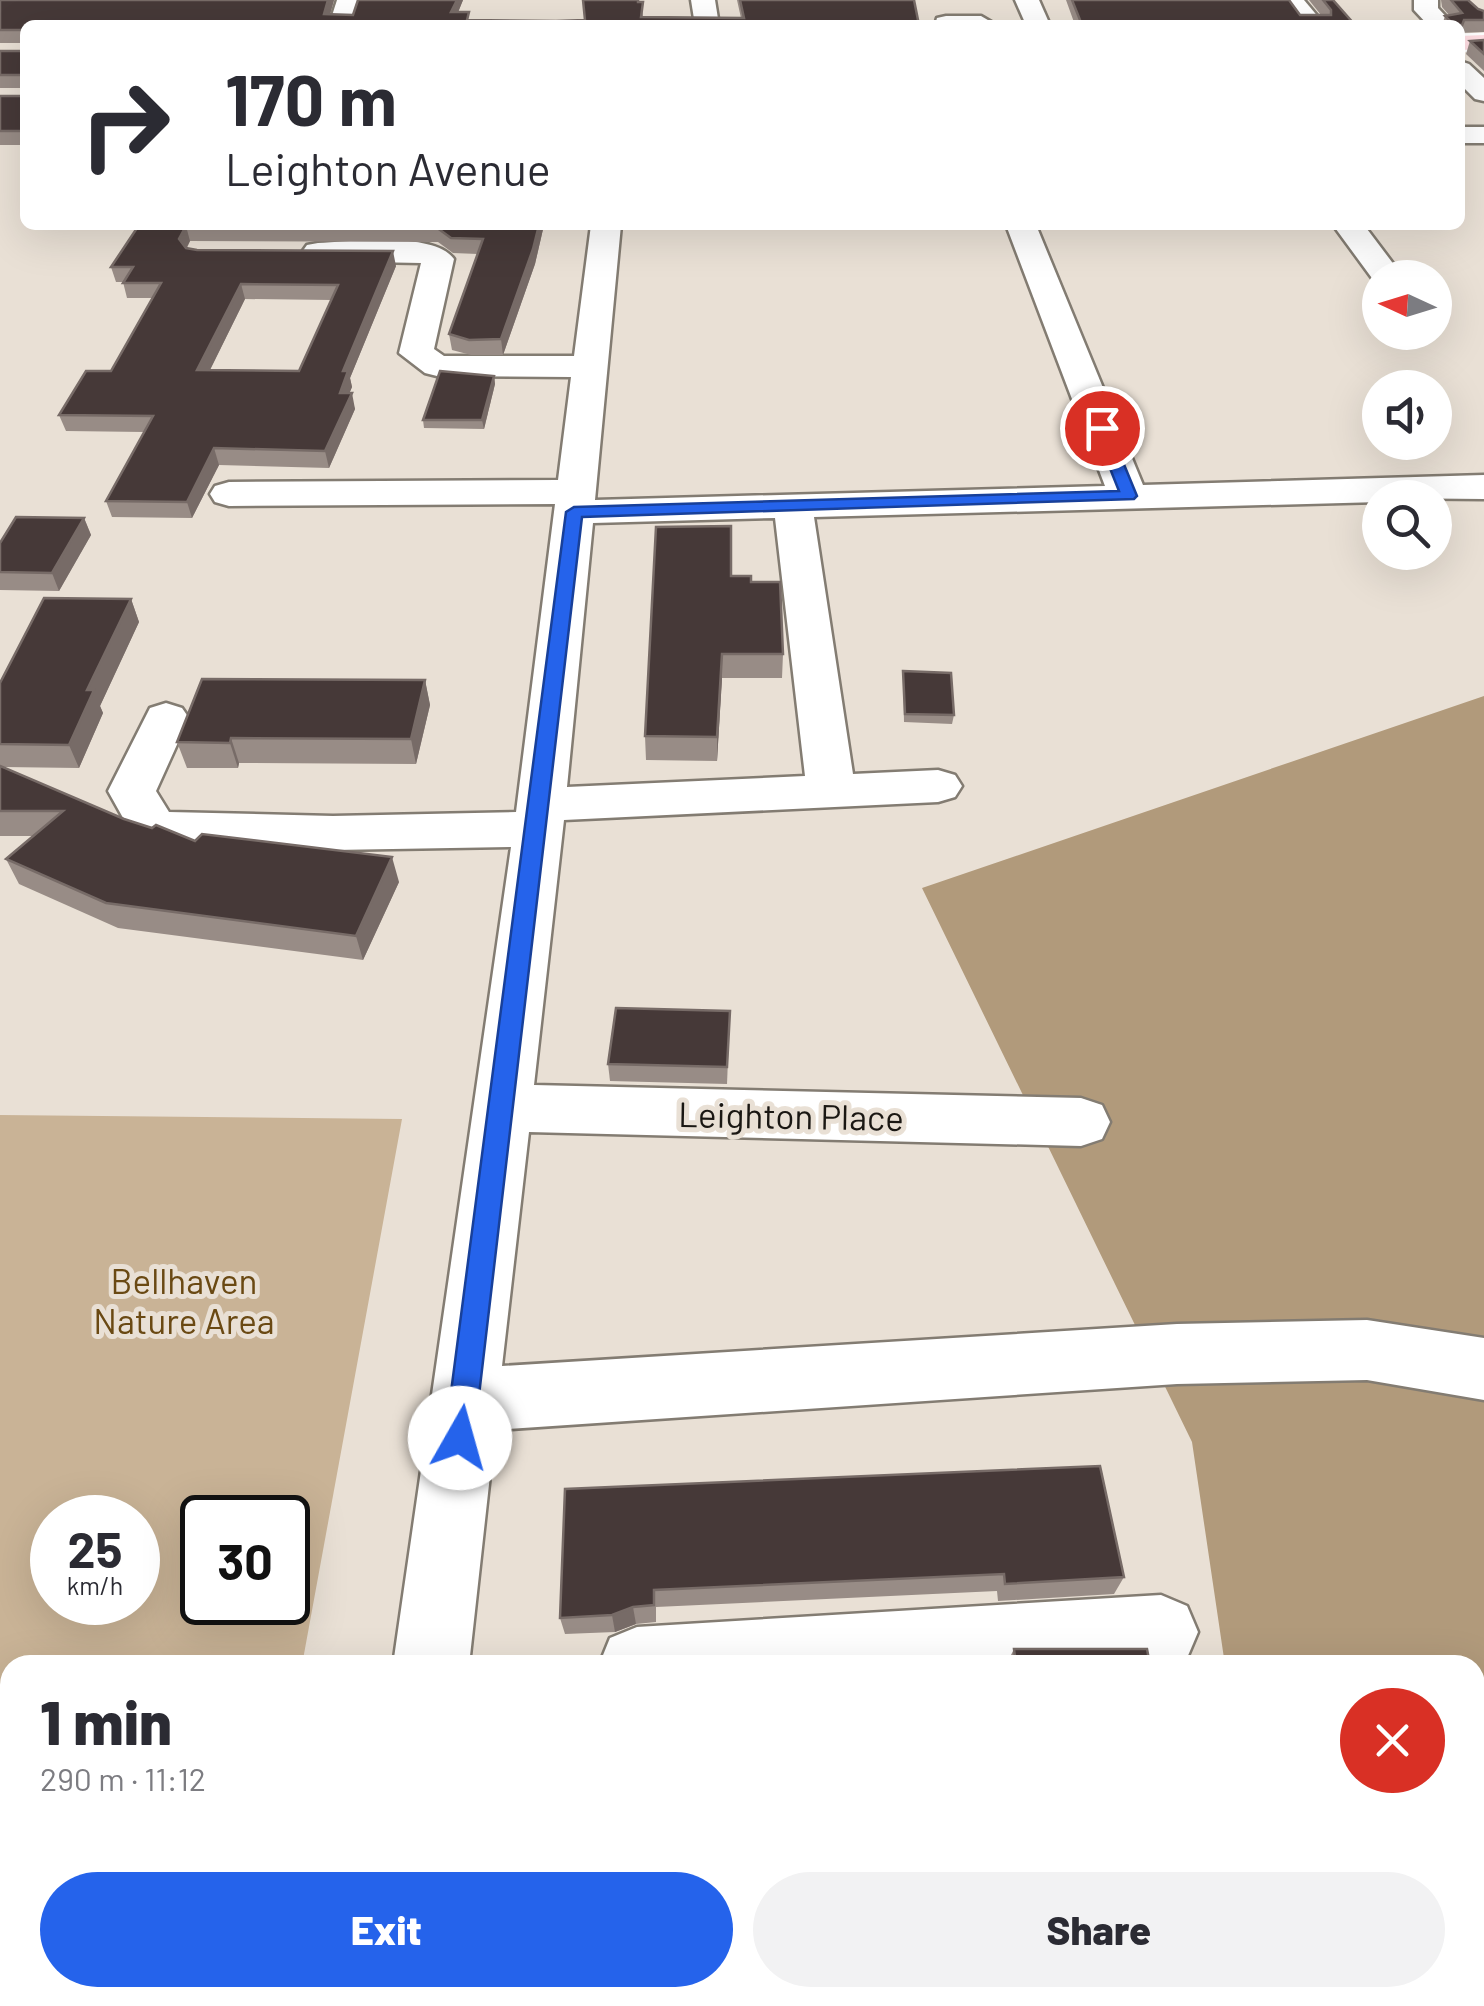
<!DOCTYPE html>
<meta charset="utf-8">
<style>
:root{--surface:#fff;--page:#f2f2f3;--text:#2b2b33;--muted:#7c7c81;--accent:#2563eb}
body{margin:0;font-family:Barlow,sans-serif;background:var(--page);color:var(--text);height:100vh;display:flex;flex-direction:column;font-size:38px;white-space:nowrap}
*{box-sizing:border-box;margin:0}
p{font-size:32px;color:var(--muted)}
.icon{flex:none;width:55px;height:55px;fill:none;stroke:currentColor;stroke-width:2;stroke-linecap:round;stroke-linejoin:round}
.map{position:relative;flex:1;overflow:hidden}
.sheet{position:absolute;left:0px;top:1655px;width:1485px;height:352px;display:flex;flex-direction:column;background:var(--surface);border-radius:30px 30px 0 0;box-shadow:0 10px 40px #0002}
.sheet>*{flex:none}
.banner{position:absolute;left:20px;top:20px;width:1445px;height:210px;border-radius:15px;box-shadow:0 10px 40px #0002;background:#fff;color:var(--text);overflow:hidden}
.needle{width:65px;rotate:274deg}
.fabs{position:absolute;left:1362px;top:260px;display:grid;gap:20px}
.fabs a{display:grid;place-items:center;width:90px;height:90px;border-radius:50%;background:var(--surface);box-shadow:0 10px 40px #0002;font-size:50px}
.speed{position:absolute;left:30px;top:1495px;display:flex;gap:20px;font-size:50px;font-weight:700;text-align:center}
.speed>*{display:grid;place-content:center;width:130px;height:130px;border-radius:50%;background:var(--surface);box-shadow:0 10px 40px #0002;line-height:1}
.speed small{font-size:25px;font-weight:400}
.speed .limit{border:5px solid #111;border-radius:15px;background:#fff;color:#111}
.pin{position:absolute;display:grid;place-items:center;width:85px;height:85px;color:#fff;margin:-42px;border:5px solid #fff;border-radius:50%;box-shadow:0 2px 10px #0007}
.me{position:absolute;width:110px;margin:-55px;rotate:7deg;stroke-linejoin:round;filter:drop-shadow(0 0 8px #0008)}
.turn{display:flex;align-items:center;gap:35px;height:210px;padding:0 40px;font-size:45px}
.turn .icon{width:130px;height:130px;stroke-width:2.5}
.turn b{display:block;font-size:70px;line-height:85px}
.round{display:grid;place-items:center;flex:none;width:105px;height:105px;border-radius:52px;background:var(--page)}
.overview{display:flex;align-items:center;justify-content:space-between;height:170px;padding:0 40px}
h1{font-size:60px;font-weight:800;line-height:75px}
.button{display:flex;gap:20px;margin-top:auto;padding:20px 40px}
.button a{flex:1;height:115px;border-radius:60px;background:var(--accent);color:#fff;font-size:40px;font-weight:800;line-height:115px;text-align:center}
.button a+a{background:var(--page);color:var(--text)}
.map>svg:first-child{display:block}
.green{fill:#c9b396;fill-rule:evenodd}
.forest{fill:#b19a7b}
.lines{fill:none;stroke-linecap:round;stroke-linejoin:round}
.minor-casing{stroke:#837c72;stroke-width:5}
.major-casing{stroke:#fff;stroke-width:5}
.minor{fill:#fff;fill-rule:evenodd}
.major{fill:#fedde2;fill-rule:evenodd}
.wall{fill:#988c86;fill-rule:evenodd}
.shaded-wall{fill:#776b67}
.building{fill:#463938;stroke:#776b67;stroke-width:2.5;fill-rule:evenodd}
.route{fill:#2563eb;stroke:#184099;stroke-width:2.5}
.labels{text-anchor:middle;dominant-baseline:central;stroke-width:10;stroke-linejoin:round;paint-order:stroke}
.street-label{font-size:35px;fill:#1a1713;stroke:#e9e0d5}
.park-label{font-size:35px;fill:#6a4913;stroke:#e9e0d5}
</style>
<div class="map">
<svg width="1484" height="2006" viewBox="0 0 1484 2006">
<rect width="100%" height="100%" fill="#e9e0d5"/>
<path class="green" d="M 0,1115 L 402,1119 L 302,1665 L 10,1665 L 10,1998 L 241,1998 L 239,2006 L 0,2006 ZM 52,1518 L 138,1518 L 138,1602 L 52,1602 ZM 202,1518 L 288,1518 L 288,1602 L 202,1602 Z"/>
<path class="forest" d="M 1484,696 L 1484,2006 L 1276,2006 L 1274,1998 L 1475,1998 L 1475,1665 L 1225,1665 L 1192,1442 L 922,888 Z"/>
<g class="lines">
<g class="minor-casing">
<g id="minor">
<path d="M 337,0 L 361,0 L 353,25 L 329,25 Z"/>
<path d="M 691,0 L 715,0 L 719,25 L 695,25 Z"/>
<path d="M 1015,0 L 1039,0 L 1050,25 L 1026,25 Z"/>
<path d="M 1279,0 L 1304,0 L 1325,25 L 1300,25 Z"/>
<path d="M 1414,0 L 1438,0 L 1438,8 L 1454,25 L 1428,25 L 1414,10 Z"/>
<path d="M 946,16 L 981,16 L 993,23 L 935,25 L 937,18 Z"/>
<path d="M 1460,61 L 1469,64 L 1484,78 L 1484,101 L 1475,99 L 1460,84 Z"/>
<rect x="1460" y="127" width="24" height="16"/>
<path d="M 591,225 L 621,225 L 595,500 L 1105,486 L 1006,225 L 1036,225 L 1143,485 L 1484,475 L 1484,499 L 1380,498 L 1380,502 L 814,517 L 853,774 L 938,770 L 955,775 L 962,786 L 955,797 L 938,802 L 564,820 L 534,1085 L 1081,1098 L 1102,1105 L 1110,1122 L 1102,1139 L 1081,1146 L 529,1132 L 502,1366 L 1177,1324 L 1367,1320 L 1484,1338 L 1484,1400 L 1367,1380 L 1177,1384 L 495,1430 L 469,1665 L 393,1665 L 511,847 L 333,850 L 154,846 L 136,841 L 108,791 L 150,708 L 166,703 L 182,708 L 189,718 L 156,791 L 169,812 L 333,816 L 516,812 L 555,504 L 229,506 L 215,502 L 210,494 L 215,486 L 229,482 L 558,480 L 571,377 L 437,376 L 425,373 L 399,353 L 421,263 L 318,261 L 307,259 L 302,252 L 307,245 L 318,243 C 350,242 434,231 454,259 L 434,349 L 444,356 L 574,356 ZM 775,518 L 805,776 L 567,787 L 593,523 Z"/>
<path d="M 1333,225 L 1364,225 L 1404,278 L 1380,278 L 1380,286 L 1377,285 Z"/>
<path d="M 1161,1595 L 1187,1606 L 1198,1632 L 1187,1658 L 1172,1665 L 599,1665 L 610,1638 L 637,1627 Z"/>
<rect x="818" y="1998" width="86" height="8"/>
</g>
</g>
<g class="major-casing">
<path id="major" d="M 1484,35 L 1484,49 L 1460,50 L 1460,36 Z"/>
</g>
<use href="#minor" class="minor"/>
<use href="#major" class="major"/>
</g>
<g class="wall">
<path d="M 0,0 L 334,0 L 330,15 L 353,15 L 358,0 L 463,0 L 458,12 L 470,20 L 584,20 L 641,2 L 643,17 L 741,18 L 737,0 L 914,0 L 919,25 L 25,25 L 25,145 L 0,145 L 0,96 L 23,96 L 23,88 L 0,88 L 0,51 L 23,51 L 23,43 L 0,43 Z"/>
<path d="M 1066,0 L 1289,0 L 1300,15 L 1321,15 L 1309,0 L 1333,0 L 1355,25 L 1075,25 Z"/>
<path d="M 1441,0 L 1468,0 L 1478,9 L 1484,11 L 1484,32 L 1460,33 L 1460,25 L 1442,25 L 1445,16 L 1449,15 L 1442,7 Z"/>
<path d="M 1484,40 L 1484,71 L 1466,54 L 1470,41 Z"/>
<path d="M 139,225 L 544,225 L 535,264 L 503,355 L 471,355 L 452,350 L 449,334 L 478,254 L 453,253 L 438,242 L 190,241 L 187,248 L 197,250 L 396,266 L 350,378 L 352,387 L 349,393 L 355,409 L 329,468 L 219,465 L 192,518 L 112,517 L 106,501 L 144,432 L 66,431 L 59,415 L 111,371 L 152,298 L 127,298 L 123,282 L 116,282 L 111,267 ZM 245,299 L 331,300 L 299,371 L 210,370 Z"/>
<path d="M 494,376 L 495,384 L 484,429 L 424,428 L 423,420 Z"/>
<path d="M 84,518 L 91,535 L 59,591 L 0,590 L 0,543 Z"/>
<path d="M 731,576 L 751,582 L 783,654 L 782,678 L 722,678 L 717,761 L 646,760 L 645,736 Z"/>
<path d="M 131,599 L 139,622 L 100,706 L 103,713 L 79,768 L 4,767 L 124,819 L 195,841 L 399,882 L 363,960 L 118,928 L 19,884 L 6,859 L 33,836 L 0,836 L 0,683 Z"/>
<path d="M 903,671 L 954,715 L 952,724 L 904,722 Z"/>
<path d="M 425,680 L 430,705 L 416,764 L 239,763 L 238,768 L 187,768 L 177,742 Z"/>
<path d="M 730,1011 L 727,1084 L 610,1081 L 608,1064 Z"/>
<path d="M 565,1489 L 1124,1577 L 1114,1594 L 998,1601 L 997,1591 L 656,1607 L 656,1622 L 636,1624 L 615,1632 L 565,1634 L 560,1618 Z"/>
<path d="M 1014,1649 L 1150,1665 L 1006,1665 Z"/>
<path d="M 1042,1998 L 1202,1998 L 1203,2006 L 1043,2006 Z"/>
</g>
<g class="shaded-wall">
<path d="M 328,0 L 334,0 L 327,25 L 324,14 Z"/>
<path d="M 457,0 L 463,0 L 453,25 L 451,12 Z"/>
<path d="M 539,225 L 544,225 L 535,264 L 503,355 L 501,339 Z"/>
<path d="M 186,226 L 190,241 L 183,254 L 179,239 Z"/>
<path d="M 393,251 L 396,266 L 350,378 L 352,387 L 343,409 L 340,393 L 343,371 Z"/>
<path d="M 241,284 L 245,299 L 202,386 L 197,370 Z"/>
<path d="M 494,376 L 495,384 L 484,429 L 482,420 Z"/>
<path d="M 352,393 L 355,409 L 329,468 L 325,451 Z"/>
<path d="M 214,448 L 219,465 L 192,518 L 187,502 Z"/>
<path d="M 84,518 L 91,535 L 59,591 L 52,573 Z"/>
<path d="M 131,599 L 139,622 L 100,706 L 103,713 L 79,768 L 69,745 L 87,690 Z"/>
<path d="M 722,654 L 722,678 L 717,761 L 717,737 Z"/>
<path d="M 425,680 L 430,705 L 416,764 L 411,739 Z"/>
<path d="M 231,738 L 239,763 L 238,768 L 230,743 Z"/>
<path d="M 392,857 L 399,882 L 363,960 L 356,936 Z"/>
<path d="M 633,1607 L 636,1624 L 615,1632 L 612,1615 Z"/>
</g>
<g class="building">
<path d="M 0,0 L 328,0 L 324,14 L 353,15 L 358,0 L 457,0 L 451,12 L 469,12 L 467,20 L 556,21 L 585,20 L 583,0 L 638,0 L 638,2 L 643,2 L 641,17 L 744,18 L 740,0 L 914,0 L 919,25 L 25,25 L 25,131 L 0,131 L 0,96 L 23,96 L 23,75 L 0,75 L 0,51 L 23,51 L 23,30 L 0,30 Z"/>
<path d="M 1072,0 L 1289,0 L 1300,15 L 1331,15 L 1331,10 L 1323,0 L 1333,0 L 1355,25 L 1082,25 Z"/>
<path d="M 1451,0 L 1468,0 L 1478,9 L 1484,11 L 1484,20 L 1464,20 L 1460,31 L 1460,25 L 1454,25 L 1445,16 L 1462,13 Z"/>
<path d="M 1484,40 L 1484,54 L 1470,41 Z"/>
<path d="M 139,225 L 539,225 L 533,249 L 501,339 L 469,340 L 449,334 L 483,239 L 451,238 L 436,227 L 186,226 L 179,239 L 186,248 L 197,250 L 393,251 L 343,371 L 348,371 L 340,393 L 352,393 L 325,451 L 214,448 L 187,502 L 106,501 L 153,416 L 59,415 L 86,371 L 111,371 L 161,283 L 123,283 L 133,267 L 111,267 ZM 241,284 L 338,285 L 299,371 L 197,370 Z"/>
<path d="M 440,371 L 494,376 L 482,420 L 423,420 Z"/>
<path d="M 16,517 L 84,518 L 52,573 L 0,572 L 0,543 Z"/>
<path d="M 731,526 L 731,576 L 751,576 L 751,582 L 780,582 L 783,654 L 722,654 L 717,737 L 645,736 L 656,527 Z"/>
<path d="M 44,598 L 131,599 L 87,690 L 94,690 L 69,745 L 0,744 L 0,683 Z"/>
<path d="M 903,671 L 951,673 L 954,715 L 905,714 Z"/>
<path d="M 202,679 L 425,680 L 411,739 L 231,738 L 230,743 L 177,742 Z"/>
<path d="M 0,766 L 124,819 L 152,828 L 156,825 L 195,841 L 202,834 L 392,857 L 356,936 L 106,903 L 6,859 L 63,811 L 0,811 Z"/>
<path d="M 616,1008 L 730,1011 L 727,1067 L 608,1064 Z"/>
<path d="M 1100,1466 L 1124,1577 L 1005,1584 L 1004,1574 L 654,1590 L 654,1605 L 633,1607 L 612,1615 L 560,1618 L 565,1489 Z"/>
<path d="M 1014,1649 L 1147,1649 L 1150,1665 L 1016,1665 Z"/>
<path d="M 522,1998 L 684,1998 L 684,2006 L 521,2006 Z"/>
<path d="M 1055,1998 L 1202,1998 L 1203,2006 L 1056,2006 Z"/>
</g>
<path class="route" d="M 1102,423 L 1109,428 L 1137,496 L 1134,499 L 582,517 L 474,1438 L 470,1447 L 460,1451 L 449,1447 L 445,1438 L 566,512 L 574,507 L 1119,491 L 1094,428 Z"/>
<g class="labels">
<g class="street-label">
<text transform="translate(791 1115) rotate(1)">Leighton Place</text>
</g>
<g class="park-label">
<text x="184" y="1280">Bellhaven<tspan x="184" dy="40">Nature Area</tspan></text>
</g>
</g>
</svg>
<div class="fabs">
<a><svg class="needle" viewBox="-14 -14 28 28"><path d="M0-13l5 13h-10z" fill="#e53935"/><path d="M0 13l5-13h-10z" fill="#7c7c81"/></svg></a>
<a><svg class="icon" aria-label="sound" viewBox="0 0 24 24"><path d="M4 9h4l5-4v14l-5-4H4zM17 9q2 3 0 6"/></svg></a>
<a><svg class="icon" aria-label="search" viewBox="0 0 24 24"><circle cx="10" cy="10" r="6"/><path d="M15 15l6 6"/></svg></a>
</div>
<div class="speed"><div>25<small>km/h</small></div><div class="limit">30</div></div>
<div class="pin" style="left:1102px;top:428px;background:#d93025"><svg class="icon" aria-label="arrive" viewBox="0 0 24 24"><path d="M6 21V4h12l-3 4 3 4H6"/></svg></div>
<svg class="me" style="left:460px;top:1438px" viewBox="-20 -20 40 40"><circle r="19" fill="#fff"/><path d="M0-13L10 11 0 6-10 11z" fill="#2563eb"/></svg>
<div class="banner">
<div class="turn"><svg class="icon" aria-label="right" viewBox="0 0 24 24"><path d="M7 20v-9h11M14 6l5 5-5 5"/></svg><div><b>170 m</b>Leighton Avenue</div></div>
</div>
<section class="sheet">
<div class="overview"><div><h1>1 min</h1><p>290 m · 11:12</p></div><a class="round" style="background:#d93025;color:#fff"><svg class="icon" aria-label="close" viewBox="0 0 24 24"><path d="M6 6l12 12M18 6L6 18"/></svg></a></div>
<div class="button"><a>Exit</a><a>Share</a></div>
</section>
</div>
